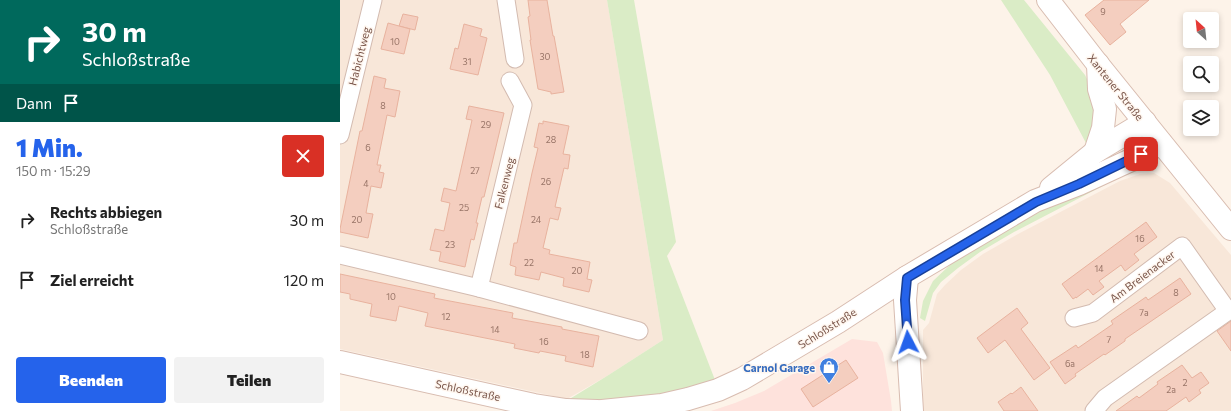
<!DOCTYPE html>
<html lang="de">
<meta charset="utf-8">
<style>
:root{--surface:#fff;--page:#f2f2f2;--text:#222;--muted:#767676;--accent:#2563eb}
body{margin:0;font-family:Commissioner,sans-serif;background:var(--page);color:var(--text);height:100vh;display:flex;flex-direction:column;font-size:15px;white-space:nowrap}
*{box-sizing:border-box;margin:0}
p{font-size:13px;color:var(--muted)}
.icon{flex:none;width:22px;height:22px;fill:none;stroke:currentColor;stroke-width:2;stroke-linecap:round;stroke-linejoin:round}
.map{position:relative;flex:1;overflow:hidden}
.drawer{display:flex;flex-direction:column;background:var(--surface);width:340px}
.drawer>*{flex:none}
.hud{background:#00695c;color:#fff;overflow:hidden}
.needle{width:26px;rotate:333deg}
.fabs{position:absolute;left:843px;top:12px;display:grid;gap:8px}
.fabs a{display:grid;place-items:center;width:36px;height:36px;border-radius:4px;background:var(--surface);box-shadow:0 2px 6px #0003;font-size:20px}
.pin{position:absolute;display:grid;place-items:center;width:34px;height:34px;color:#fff;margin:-17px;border-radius:8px;box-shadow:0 2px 6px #0006}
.me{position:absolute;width:44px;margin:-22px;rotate:356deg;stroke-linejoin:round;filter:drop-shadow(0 0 3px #0008)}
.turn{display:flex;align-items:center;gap:14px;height:84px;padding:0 16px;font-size:18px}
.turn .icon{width:52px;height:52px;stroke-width:2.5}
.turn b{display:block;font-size:28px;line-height:34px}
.then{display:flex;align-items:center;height:38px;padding:0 16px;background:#0003;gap:8px;font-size:15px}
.round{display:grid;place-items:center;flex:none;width:42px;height:42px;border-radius:4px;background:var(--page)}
.summary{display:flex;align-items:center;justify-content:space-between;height:68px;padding:0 16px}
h1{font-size:24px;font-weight:800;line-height:30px;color:var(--accent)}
.cta{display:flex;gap:8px;margin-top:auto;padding:8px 16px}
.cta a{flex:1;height:46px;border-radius:4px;background:var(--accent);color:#fff;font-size:16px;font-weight:800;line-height:46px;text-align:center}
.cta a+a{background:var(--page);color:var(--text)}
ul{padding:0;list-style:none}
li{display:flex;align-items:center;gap:12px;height:60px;padding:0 16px}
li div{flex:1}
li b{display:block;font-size:15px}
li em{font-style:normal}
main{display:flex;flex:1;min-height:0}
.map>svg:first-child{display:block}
.residential{fill:#f8e7d9}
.commercial{fill:#fee2dc}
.green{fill:#daecc6}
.building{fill:#f4cebf;stroke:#e8b29e}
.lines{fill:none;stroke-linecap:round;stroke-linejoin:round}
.street-casing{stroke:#d3bbb0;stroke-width:19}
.secondary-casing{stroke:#d8bcb0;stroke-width:24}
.street{stroke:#fff;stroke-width:17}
.secondary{stroke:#fff;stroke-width:22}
.route-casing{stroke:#184099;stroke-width:10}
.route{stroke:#2563eb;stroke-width:7}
.labels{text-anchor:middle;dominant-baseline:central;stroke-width:3;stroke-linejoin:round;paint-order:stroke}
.number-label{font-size:9px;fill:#987467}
.street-label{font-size:11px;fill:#7a564a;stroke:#fff7f0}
.shop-label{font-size:11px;font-weight:bold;fill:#366cbe;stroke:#fff7f0;text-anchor:end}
</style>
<main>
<section class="drawer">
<div class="hud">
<div class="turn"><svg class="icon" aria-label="right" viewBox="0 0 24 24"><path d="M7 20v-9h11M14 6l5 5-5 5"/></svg><div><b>30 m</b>Schloßstraße</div></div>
<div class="then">Dann<svg class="icon" aria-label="arrive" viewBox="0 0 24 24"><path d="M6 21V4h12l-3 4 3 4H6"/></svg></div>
</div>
<div class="summary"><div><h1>1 Min.</h1><p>150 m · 15:29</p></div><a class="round" style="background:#d93025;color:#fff"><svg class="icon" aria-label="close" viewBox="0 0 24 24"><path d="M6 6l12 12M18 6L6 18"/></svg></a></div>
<ul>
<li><svg class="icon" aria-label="right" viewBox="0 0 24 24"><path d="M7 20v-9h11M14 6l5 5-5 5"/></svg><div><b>Rechts abbiegen</b><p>Schloßstraße</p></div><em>30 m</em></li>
<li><svg class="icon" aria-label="arrive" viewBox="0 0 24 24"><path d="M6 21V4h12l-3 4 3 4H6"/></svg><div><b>Ziel erreicht</b></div><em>120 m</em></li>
</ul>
<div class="cta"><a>Beenden</a><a>Teilen</a></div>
</section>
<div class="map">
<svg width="891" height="411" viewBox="0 0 891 411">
<rect width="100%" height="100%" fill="#fdf3e9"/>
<g class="residential">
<path d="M 0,0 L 267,0 L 323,340 L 267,376 L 227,399 L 0,349 Z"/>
<path d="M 814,173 L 830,183 L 891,255 L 891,411 L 583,411 L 583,330 L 589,323 L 597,294 L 605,285 L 621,270 L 643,254 L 678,234 L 780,181 L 800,174 Z"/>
</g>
<path class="commercial" d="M 512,339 L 537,342 L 543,353 L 551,401 L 552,411 L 371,411 L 395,403 L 424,391 Z"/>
<g class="green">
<path d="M 267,0 L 294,0 L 336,242 L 327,256 L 375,380 L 321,396 L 281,400 L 228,400 L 267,376 L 323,340 Z"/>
<path d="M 661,0 L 684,0 L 745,75 L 755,95 L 758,111 L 747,145 L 710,75 Z"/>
<path d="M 806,163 L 815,166 L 811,170 L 797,171 L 778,178 L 674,232 L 640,252 L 618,268 L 601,282 L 593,293 L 585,321 L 580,318 L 583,301 L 593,281 L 612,263 L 664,230 L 721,200 Z"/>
</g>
<g class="building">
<path d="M 188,0 L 207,0 L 213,36 L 214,36 L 224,92 L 211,94 L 211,92 L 198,89 L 190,40 L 191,40 L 188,17 L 190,16 Z"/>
<path d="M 764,0 L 809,0 L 780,24 L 786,32 L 770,45 L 745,15 Z"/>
<path d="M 63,14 L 78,17 L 75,30 L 59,26 Z"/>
<path d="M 48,23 L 70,29 L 64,54 L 41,49 Z"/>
<path d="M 124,24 L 142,29 L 140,36 L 147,38 L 138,75 L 110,69 L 115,48 L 118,49 Z"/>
<path d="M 34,76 L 46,79 L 44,88 L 60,91 L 55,117 L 47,115 L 37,165 L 41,165 L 39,172 L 44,173 L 41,188 L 31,186 L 26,213 L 33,214 L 28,238 L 0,232 L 0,229 L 20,131 L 22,131 Z"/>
<path d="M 129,106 L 164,113 L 144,197 L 142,197 L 136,223 L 138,223 L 134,240 L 131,239 L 125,267 L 99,261 L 101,252 L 90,250 L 95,229 L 104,231 L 110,203 L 101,201 L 104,188 L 116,191 L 132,120 L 126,119 Z"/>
<path d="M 203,121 L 229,126 L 223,154 L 230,155 L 228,169 L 224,168 L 215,207 L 221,208 L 218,220 L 210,218 L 203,248 L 210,250 L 209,254 L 250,262 L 247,279 L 252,280 L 249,292 L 223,286 L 224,278 L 201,272 L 199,280 L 175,275 L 176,267 L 170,265 L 174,243 L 177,243 L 192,173 L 198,148 L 194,147 L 199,123 L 203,124 Z"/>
<path d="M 806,222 L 817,237 L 794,254 L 799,260 L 785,271 L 781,265 L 759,281 L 764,287 L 753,295 L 748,289 L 736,298 L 736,297 L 733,299 L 722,284 Z"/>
<path d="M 0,274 L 95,294 L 94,298 L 173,313 L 172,318 L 222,327 L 222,329 L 259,336 L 253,367 L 225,361 L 226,356 L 200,351 L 199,353 L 174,348 L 175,344 L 85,326 L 88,313 L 59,306 L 56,321 L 30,316 L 32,304 L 10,299 L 10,294 L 0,292 Z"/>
<path d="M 840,278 L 851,294 L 785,339 L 785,341 L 765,355 L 764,354 L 735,374 L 736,376 L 725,384 L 710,362 L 736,345 L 738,348 L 773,324 L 771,321 L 806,297 L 808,300 Z"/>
<path d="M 677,308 L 688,323 L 681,329 L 710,368 L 694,380 L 665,340 L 648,353 L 637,338 Z"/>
<path d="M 891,321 L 891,351 L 877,331 Z"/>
<path d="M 506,360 L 518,378 L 473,407 L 461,389 Z"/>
<path d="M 842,365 L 852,378 L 861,372 L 869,383 L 859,390 L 861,393 L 849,402 L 846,397 L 826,411 L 776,411 L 797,396 L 799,398 L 818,384 L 817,382 Z"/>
<path d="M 681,387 L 698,411 L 664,411 L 658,402 L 671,393 L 672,394 Z"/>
</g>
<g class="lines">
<g class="street-casing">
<g id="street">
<path d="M 166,0 L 175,59"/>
<path d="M 0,135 L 33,0"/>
<path d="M 0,255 L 139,288 L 299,331"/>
<path d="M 139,288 L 183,105 L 170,81"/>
<path d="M 734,318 L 753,313 L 842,246 L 888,311"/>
<path d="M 754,411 L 765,398 L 891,309"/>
</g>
</g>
<g class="secondary-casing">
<g id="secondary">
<path d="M 708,0 L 756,62 L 891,229"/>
<path d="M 755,152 L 763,128 L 765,109 L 759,89 L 758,64"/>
<path d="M 711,188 L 755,152 L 805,122"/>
<path d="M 567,277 L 565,300 L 572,411"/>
<path d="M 0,362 L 194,405 L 226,410 L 257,411"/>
<path d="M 262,411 L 322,405 L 348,399 L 378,390 L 402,379 L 498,322 L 567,277 L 695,201 L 739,184 L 791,160 L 821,143"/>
</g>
</g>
<use href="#street" class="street"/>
<use href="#secondary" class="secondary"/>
</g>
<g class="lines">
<g class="route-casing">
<path id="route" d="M 568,342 L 565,300 L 567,278 L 696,202 L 739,184 L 801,154"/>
</g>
<use href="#route" class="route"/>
</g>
<defs>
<g id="shop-pin" transform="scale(1)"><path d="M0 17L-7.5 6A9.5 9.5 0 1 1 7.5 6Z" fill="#3f7fe0" stroke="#fff7f0"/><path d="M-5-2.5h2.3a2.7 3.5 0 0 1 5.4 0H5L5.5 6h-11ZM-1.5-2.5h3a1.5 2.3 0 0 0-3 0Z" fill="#fff"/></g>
</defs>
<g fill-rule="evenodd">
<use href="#shop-pin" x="489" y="367"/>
</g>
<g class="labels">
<g class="number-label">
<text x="763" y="11">9</text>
<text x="55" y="41">10</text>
<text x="205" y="56">30</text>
<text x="127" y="61">31</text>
<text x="43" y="105">8</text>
<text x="146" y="124">29</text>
<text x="211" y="139">28</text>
<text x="28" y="147">6</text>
<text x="135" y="170">27</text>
<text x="206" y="181">26</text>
<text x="26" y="183">4</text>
<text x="124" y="207">25</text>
<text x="17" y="219">20</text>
<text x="196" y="219">24</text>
<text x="800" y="238">16</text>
<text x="110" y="244">23</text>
<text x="189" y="262">22</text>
<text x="759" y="268">14</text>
<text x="237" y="270">20</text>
<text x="836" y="292">8</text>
<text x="51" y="296">10</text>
<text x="804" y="312">7a</text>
<text x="106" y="316">12</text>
<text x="155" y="329">14</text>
<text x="769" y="339">7</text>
<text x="204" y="341">16</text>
<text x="245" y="354">18</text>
<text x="730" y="363">6a</text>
<text x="845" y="382">2</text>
<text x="831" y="389">2a</text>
</g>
<g class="street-label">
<text transform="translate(19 56) rotate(-76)">Habichtweg</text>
<text transform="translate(776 87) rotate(51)">Xantener Straße</text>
<text transform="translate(164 183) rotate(-76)">Falkenweg</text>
<text transform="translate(802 276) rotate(-37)">Am Breienacker</text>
<text transform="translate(487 328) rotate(-32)">Schloßstraße</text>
<text transform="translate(128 390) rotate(12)">Schloßstraße</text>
</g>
<g class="shop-label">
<text x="475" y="367">Carnol Garage</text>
</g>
</g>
</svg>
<div class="fabs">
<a><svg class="needle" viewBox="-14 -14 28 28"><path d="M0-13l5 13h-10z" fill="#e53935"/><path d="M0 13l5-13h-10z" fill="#767676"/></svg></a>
<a><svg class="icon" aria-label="search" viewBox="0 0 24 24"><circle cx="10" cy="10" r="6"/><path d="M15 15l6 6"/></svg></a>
<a><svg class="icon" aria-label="layers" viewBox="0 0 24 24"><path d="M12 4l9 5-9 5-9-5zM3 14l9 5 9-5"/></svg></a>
</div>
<div class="pin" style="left:801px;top:154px;background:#d93025"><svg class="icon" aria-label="arrive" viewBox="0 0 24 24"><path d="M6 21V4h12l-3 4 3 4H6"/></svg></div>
<svg class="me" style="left:568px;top:342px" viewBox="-20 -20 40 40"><path d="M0-17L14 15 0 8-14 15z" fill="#2563eb" stroke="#fff" stroke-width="4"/></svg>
</div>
</main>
